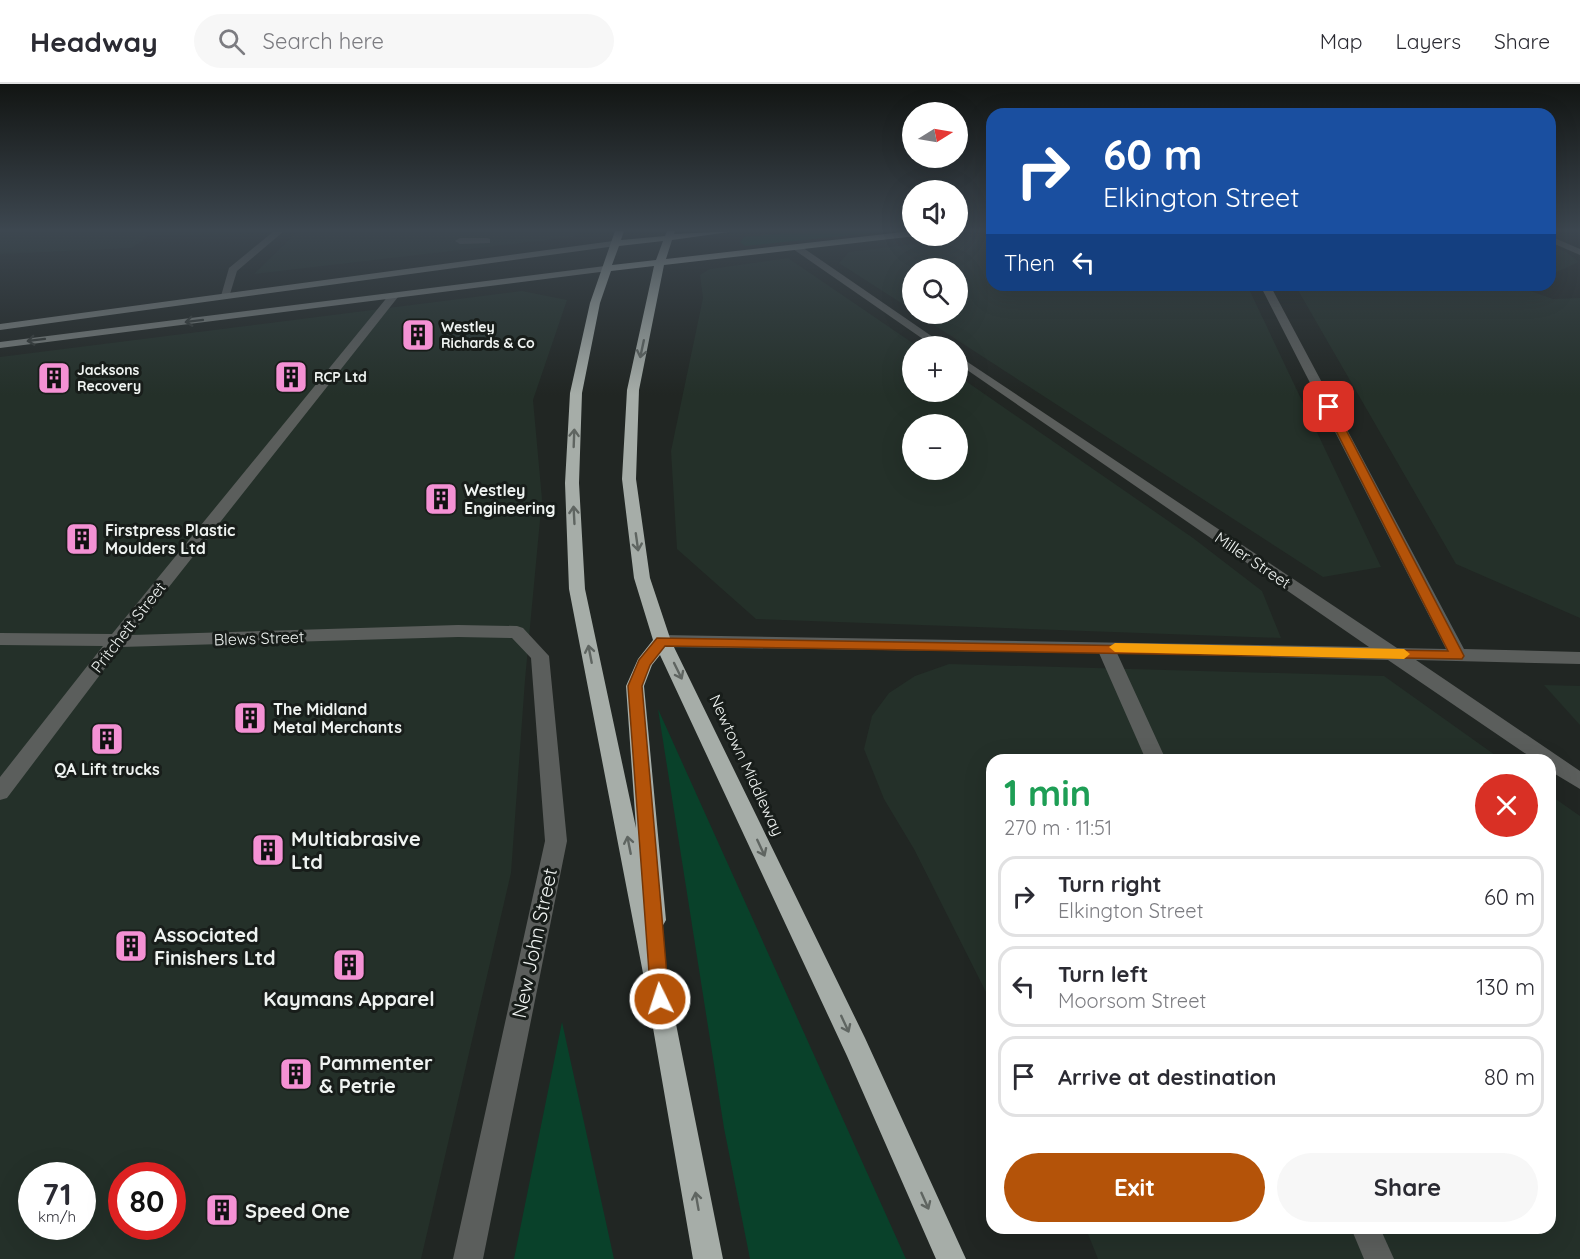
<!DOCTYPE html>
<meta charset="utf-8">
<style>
:root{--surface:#fff;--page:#f7f7f7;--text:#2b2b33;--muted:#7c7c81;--line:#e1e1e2;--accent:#b45309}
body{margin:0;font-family:Quicksand,sans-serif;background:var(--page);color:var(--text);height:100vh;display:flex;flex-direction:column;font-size:22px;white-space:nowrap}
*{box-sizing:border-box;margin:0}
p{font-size:20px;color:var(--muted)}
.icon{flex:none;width:33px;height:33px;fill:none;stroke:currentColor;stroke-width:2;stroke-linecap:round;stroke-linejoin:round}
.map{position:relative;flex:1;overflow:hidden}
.drawer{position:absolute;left:986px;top:670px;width:570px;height:480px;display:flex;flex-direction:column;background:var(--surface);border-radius:18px;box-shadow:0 6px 24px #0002}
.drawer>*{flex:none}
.hud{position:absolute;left:986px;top:24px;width:570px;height:183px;border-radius:18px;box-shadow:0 6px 24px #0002;background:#1a4fa0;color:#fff;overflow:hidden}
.needle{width:39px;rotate:79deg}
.controls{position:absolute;left:902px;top:18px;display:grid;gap:12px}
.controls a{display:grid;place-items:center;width:66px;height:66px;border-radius:50%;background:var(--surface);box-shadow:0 6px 24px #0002;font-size:30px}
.speed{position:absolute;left:18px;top:1078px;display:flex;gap:12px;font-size:30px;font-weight:700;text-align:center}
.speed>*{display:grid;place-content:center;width:78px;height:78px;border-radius:50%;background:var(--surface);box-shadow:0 6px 24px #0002;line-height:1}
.speed small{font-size:15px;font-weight:400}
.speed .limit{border:9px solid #d22;background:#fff;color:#111}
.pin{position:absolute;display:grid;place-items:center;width:51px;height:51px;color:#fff;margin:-26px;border-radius:12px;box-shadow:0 3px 9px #0006}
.me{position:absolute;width:66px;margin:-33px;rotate:356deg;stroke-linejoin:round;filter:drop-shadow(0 0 4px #0008)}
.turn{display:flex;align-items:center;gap:21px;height:126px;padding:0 18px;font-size:27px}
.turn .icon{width:78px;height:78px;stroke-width:2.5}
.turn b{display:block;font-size:42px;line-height:51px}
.then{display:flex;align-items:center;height:57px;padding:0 18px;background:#0003;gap:12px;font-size:22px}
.round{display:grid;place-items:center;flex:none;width:63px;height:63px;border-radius:32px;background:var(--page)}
.summary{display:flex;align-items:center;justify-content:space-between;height:102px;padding:0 18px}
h1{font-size:36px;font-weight:700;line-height:45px;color:#1e9e55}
.cta{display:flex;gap:12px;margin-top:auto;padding:12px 18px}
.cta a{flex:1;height:69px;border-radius:36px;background:var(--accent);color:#fff;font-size:24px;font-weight:700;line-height:69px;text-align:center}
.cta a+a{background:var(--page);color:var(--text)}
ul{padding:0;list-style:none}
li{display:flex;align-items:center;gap:18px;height:81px;margin:0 12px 9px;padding:0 6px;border:3px solid var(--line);border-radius:18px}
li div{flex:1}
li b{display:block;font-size:22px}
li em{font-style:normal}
header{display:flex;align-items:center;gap:36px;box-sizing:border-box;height:84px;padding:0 30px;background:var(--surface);border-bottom:2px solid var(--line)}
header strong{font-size:28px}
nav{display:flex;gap:33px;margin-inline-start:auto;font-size:21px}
.search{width:420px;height:54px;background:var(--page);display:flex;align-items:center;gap:15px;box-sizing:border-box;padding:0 21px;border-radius:33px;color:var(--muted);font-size:22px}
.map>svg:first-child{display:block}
.built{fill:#243029;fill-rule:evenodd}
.green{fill:#09412a}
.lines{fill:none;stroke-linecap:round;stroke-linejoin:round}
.street{fill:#5b5e5c;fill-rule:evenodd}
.secondary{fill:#797e7b;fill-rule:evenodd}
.highway{fill:#a6ada8;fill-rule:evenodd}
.oneway{stroke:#353a37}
.oneway2{stroke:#5f6561}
.route{fill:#b45309;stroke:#753606;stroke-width:1.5}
.slow{fill:#f59e0b}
.labels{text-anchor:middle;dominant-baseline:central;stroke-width:6;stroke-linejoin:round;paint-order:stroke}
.far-poi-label{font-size:14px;font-weight:bold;fill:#eff3f1;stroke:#181d1a;text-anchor:start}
.poi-label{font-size:16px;font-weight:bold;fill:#eff3f1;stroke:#181d1a;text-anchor:start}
.street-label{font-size:16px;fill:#eff3f1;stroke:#181d1a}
.near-poi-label{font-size:20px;font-weight:bold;fill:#eff3f1;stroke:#181d1a;text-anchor:start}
.near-street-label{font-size:20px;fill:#eff3f1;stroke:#181d1a}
</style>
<header>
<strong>Headway</strong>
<div class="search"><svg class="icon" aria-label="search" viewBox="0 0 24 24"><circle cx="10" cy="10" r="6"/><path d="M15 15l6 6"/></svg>Search here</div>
<nav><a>Map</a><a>Layers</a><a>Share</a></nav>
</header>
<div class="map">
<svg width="1580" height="1175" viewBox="0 0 1580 1175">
<rect width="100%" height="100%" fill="#212623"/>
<g class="built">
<path d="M 0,147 L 580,147 L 572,153 L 254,190 L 296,149 L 150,151 L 132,164 L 0,170 Z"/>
<path d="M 991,151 L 992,201 L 1247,201 L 1381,483 L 1323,493 L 917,230 L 957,230 L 957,184 L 912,184 L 912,226 L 839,179 L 849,168 Z"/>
<path d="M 1550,162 L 1566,168 L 1579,178 L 1550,191 Z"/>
<path d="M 788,174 L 917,262 L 912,262 L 912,308 L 957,308 L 957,291 L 1193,454 L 1262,507 L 1281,554 L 756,535 L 677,465 L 671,367 L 703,214 L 700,191 L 710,185 ZM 912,340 L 957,340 L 957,386 L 912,386 Z"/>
<path d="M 1295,201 L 1524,201 L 1519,203 L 1553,215 L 1580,214 L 1580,534 L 1456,480 Z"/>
<path d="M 522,207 L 567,216 L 533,316 L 542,415 L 525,596 L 511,789 L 421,1175 L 0,1175 L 0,273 ZM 32,1092 L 82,1092 L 82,1143 L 32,1143 ZM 122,1092 L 172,1092 L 172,1143 L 122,1143 Z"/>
<path d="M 949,580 L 1384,592 L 1502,676 L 992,676 L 991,918 L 914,765 L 884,715 L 864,665 L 872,632 L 889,609 L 915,592 Z"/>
<path d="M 1544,601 L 1580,602 L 1580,641 Z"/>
<path d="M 1550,711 L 1580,732 L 1580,1175 L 1098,1175 L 1086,1145 L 1550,1144 Z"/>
</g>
<g class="green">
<path d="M 808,147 L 891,147 L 745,162 L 740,158 L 744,153 Z"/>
<path d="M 658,625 L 906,1175 L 750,1175 L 724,1044 Z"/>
<path d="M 562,938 L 614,1175 L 514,1175 Z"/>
</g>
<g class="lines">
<g class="street">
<path d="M 274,147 L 284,147 L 237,187 L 230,210 L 221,212 L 229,184 Z"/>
<path d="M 1550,152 L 1580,165 L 1580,171 L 1550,158 Z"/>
<path d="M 487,154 L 490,155 L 490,159 L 460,160 L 455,157 L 460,154 Z"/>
<path d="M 793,161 L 799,161 L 946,262 L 933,262 L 793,165 Z"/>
<path d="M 1260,201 L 1270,201 L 1464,565 L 1580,568 L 1580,580 L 1416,576 L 1580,687 L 1580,705 L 1550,687 L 1550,676 L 1535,676 L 1388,576 L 1117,569 L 1166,676 L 1146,676 L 1099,569 L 662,563 L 653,557 L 662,551 L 1369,563 L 957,279 L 957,271 L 1397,564 L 1446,565 Z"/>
<path d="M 389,211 L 398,213 L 131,551 L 458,541 L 517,542 L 523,544 L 549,572 L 567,757 L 483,1175 L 453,1175 L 545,757 L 531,574 L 512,554 L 458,553 L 121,563 L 7,714 L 0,716 L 0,693 L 103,562 L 0,561 L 0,549 L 112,550 Z"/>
<path d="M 1351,1144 L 1380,1144 L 1394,1175 L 1364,1175 Z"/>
</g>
<g class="secondary">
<path d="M 613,157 L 618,160 L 616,162 L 0,246 L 0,240 Z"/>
<path d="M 605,182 L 608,183 L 608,187 L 0,264 L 0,258 Z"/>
</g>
<path class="highway" d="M 615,147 L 624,147 L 621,156 L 665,152 L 667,147 L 675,147 L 674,150 L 736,147 L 672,156 L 666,175 L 912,147 L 912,152 L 916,152 L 664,181 L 639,306 L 636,395 L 650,494 L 671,557 L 865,954 L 966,1175 L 936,1175 L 847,972 L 660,571 L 652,581 L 644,602 L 666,836 L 662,843 L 657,845 L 723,1175 L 693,1175 L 648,915 L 569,505 L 565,399 L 570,309 L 590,219 ZM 663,157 L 656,176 L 612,181 L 619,162 ZM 654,182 L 627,306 L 622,395 L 634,494 L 653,556 L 638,575 L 626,602 L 636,744 L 585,505 L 579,399 L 582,309 L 600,219 L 611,187 Z"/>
</g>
<defs><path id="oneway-shaft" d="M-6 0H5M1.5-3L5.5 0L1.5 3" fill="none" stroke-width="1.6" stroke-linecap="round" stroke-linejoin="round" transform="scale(1.5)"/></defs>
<g class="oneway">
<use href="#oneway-shaft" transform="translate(194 237) rotate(173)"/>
<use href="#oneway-shaft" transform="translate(36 256) rotate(173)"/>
</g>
<g class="oneway2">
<use href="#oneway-shaft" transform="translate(642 265) rotate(102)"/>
<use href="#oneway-shaft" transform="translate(574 354) rotate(-88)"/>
<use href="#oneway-shaft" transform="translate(574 431) rotate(-93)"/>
<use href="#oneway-shaft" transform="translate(637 458) rotate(82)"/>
<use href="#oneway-shaft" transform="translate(590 570) rotate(-101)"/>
<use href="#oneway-shaft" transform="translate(678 587) rotate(64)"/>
<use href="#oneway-shaft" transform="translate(629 761) rotate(-101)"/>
<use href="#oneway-shaft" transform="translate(761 764) rotate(65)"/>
<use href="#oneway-shaft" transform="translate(845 940) rotate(65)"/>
<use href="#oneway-shaft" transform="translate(697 1117) rotate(-100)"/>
<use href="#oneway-shaft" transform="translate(925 1117) rotate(66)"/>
</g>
<linearGradient id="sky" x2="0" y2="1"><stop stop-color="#121513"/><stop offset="0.47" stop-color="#3d4750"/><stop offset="1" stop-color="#3d4750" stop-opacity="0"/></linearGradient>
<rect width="1580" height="311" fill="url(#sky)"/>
<path class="route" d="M 1329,320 L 1334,323 L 1464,572 L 1462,575 L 665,562 L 650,581 L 642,602 L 669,915 L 667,922 L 660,925 L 654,922 L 651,915 L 628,602 L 639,576 L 657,554 L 1448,567 L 1324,323 Z"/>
<path class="slow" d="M 1115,559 L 1404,565 L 1410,570 L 1404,575 L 1115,568 L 1109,563 Z"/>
<defs>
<g id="building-square" transform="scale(1.725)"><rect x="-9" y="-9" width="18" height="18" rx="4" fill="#f491d4" stroke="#181d1a"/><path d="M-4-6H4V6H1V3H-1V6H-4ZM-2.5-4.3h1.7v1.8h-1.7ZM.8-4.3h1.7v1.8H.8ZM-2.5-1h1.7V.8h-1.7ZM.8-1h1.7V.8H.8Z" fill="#111"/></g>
</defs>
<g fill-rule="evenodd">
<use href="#building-square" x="418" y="251"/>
<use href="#building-square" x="291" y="293"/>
<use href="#building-square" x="54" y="294"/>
<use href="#building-square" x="441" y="415"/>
<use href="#building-square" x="82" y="455"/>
<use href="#building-square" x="250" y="634"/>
<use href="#building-square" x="107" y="655"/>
<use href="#building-square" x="268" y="766"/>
<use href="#building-square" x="131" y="862"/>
<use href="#building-square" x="349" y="881"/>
<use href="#building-square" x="296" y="990"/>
<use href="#building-square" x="222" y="1126"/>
</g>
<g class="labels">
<g class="far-poi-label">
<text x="441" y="243">Westley<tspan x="441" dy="16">Richards &amp; Co</tspan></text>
<text x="77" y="286">Jacksons<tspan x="77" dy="16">Recovery</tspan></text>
<text x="314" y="293">RCP Ltd</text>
</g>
<g class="poi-label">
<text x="464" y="406">Westley<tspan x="464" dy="18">Engineering</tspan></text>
<text x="105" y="446">Firstpress Plastic<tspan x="105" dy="18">Moulders Ltd</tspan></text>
<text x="273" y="625">The Midland<tspan x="273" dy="18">Metal Merchants</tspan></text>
<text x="107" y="685" text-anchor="middle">QA Lift trucks</text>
</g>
<g class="street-label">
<text transform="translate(1253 476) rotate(34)">Miller Street</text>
<text transform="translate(128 543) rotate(-52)">Pritchett Street</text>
<text transform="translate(259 554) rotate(-2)">Blews Street</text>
<text transform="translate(747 681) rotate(65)">Newtown Middleway</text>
</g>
<g class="near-poi-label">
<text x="291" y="754">Multiabrasive<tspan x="291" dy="23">Ltd</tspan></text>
<text x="154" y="850">Associated<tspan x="154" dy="23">Finishers Ltd</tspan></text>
<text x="349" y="914" text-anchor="middle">Kaymans Apparel</text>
<text x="319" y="978">Pammenter<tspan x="319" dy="23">&amp; Petrie</tspan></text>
<text x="245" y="1126">Speed One</text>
</g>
<g class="near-street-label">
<text transform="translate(534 859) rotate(-78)">New John Street</text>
</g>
</g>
</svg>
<div class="controls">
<a><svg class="needle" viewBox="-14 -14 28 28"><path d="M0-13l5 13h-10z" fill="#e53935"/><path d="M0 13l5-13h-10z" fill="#7c7c81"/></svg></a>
<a><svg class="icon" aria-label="sound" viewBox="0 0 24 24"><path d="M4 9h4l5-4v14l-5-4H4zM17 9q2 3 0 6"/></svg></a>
<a><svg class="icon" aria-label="search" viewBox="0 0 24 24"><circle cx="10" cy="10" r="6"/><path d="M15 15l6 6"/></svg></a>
<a>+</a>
<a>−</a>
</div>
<div class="speed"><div>71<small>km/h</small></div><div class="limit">80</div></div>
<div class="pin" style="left:1329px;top:323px;background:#d93025"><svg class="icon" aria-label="arrive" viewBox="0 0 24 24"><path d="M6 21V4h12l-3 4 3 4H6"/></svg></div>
<svg class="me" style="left:660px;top:915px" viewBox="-20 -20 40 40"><circle r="17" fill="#b45309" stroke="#fff" stroke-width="3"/><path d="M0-11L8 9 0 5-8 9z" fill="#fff"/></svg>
<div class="hud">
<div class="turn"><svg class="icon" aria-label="right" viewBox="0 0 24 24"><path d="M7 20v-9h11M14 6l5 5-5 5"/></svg><div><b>60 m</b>Elkington Street</div></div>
<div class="then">Then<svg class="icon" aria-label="left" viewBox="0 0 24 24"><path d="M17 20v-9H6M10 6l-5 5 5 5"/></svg></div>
</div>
<section class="drawer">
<div class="summary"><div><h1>1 min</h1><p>270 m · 11:51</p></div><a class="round" style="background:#d93025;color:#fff"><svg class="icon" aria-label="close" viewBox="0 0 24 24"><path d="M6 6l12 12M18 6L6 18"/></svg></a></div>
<ul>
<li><svg class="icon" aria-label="right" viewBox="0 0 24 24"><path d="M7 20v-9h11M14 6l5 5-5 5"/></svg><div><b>Turn right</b><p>Elkington Street</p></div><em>60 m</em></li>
<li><svg class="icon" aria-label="left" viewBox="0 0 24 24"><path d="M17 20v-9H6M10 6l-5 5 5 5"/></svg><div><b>Turn left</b><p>Moorsom Street</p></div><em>130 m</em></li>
<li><svg class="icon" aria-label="arrive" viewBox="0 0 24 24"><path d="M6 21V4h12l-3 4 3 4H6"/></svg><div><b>Arrive at destination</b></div><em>80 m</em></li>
</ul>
<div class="cta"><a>Exit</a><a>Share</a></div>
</section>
</div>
